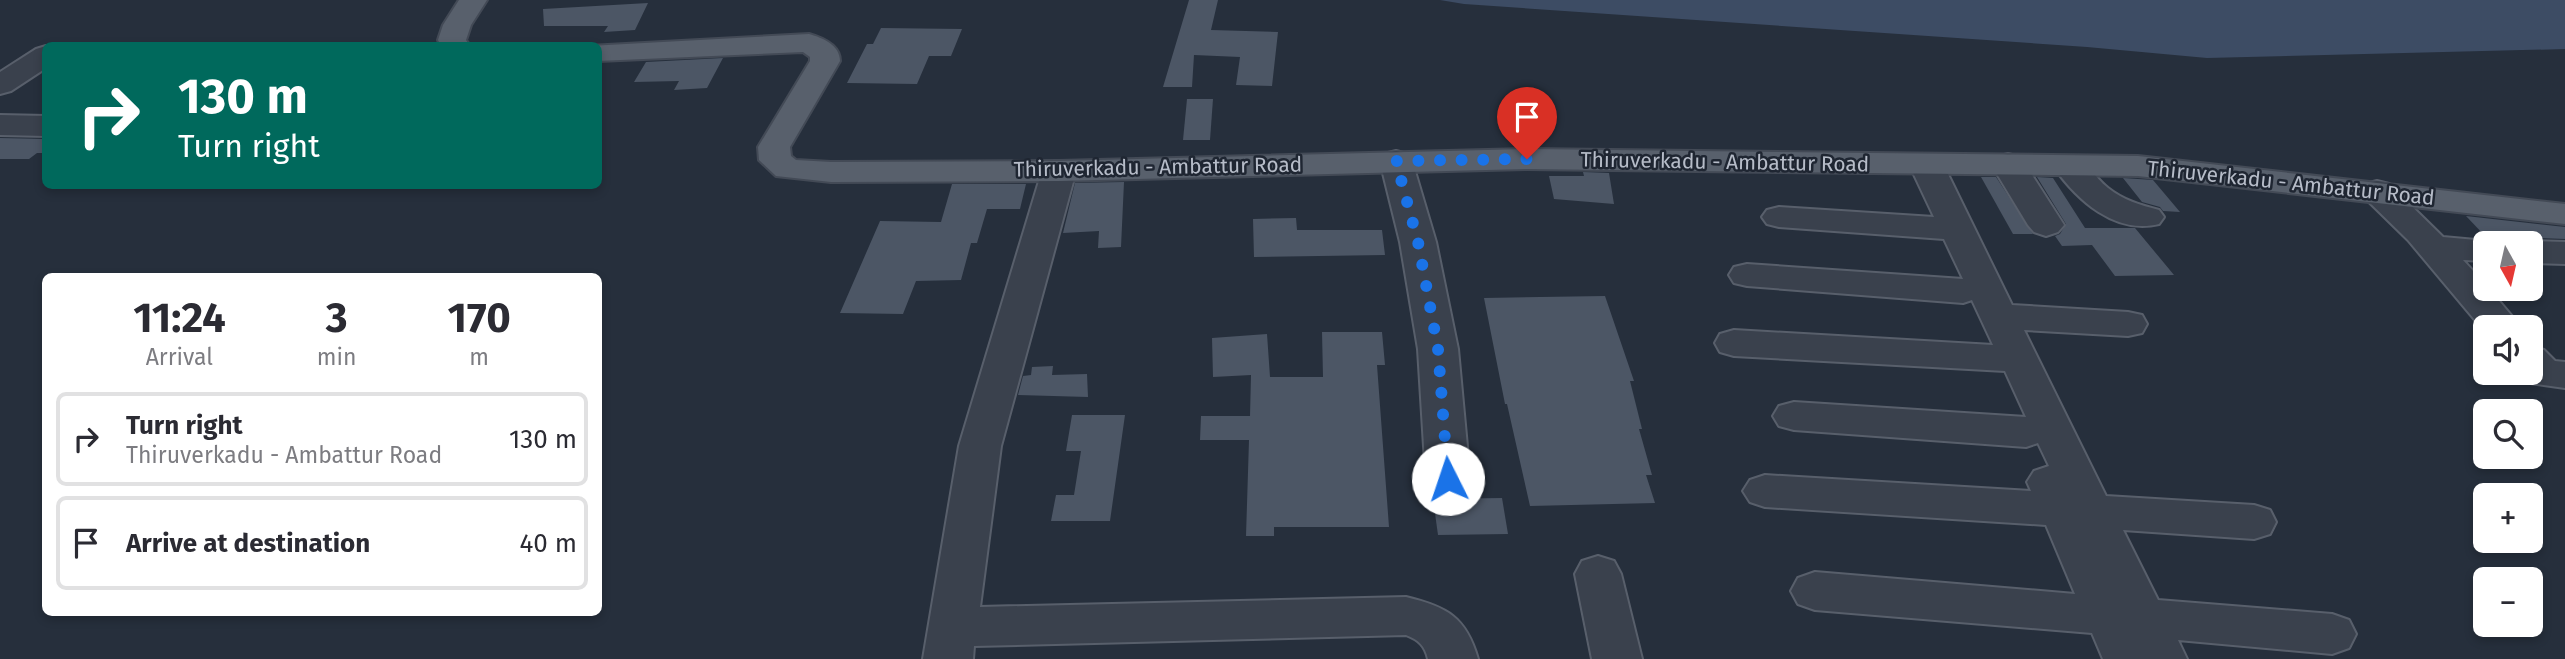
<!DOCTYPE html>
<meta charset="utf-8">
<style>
:root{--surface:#fff;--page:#f2f2f3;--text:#2b2b33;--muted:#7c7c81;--line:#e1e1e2}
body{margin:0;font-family:"Fira Sans",sans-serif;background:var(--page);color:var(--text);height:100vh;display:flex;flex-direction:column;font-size:26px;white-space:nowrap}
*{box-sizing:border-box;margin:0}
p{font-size:23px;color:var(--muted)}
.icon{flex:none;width:38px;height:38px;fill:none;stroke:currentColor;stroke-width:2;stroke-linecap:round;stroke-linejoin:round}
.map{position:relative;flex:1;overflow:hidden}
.drawer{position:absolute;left:42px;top:273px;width:560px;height:343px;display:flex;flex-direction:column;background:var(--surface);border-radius:10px;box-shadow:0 4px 10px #0003}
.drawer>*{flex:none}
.hud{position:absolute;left:42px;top:42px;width:560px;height:147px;border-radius:10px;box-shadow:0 4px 10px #0003;background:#00695c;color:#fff;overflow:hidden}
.needle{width:46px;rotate:172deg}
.fabs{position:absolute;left:2473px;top:231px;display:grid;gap:14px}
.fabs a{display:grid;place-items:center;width:70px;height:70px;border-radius:10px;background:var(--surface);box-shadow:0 4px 10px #0003;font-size:35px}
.pin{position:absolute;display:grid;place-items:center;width:60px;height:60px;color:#fff;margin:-72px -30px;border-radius:50% 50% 50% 0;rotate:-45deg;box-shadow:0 0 7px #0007}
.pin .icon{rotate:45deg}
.me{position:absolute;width:77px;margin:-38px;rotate:356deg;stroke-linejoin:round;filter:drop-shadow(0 0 5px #0008)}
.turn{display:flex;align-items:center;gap:24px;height:147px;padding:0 21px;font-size:32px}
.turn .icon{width:91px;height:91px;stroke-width:2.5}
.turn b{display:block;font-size:49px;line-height:60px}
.eta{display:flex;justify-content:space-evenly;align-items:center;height:119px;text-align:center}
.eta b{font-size:42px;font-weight:700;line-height:49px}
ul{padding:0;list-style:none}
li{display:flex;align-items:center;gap:21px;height:94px;margin:0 14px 10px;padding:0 7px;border:4px solid var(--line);border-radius:10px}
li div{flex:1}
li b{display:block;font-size:26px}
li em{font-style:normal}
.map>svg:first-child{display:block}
.water{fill:#3d4c64}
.building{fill:#4c5665}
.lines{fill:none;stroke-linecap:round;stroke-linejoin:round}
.minor-casing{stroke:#585f6b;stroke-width:4}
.major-casing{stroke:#434a56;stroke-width:4}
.minor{fill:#3a414d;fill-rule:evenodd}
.major{fill:#58606c;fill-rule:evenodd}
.route{stroke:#1a73e8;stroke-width:12;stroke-dasharray:0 21.6}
.labels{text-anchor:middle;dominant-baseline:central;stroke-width:5;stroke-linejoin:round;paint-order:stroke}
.street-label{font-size:21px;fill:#b6bcc8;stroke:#1f2632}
</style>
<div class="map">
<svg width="2565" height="659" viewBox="0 0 2565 659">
<rect width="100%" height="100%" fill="#262f3c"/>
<path class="water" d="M 1440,0 L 2565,0 L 2565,49 L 2207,58 L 2087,47 L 1464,4 Z"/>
<g class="building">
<path d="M 1189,0 L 1218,0 L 1211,30 L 1278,32 L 1272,86 L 1236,85 L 1240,57 L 1194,55 L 1192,87 L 1163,87 Z"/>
<path d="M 648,3 L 635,30 L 604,32 L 608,26 L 544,26 L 543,9 Z"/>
<path d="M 881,28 L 962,29 L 951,56 L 929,56 L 917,84 L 847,83 L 867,44 L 873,44 Z"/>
<path d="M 723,58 L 707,88 L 674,90 L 679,81 L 634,82 L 646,62 Z"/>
<path d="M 1187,99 L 1213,99 L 1210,140 L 1183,140 Z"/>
<path d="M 0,138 L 46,139 L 46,153 L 37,153 L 29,159 L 0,159 Z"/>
<path d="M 1583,172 L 1609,173 L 1614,204 L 1554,199 L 1549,176 L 1584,176 Z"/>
<path d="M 1981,177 L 1996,177 L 2033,234 L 2013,234 Z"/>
<path d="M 2037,177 L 2053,178 L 2085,228 L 2135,228 L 2174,275 L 2115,276 L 2092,245 L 2062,246 L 2055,236 L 2060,234 L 2066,224 Z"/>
<path d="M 2123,178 L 2153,180 L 2180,212 L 2163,211 L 2160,207 L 2142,202 Z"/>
<path d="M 1124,182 L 1121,247 L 1098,248 L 1099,231 L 1063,233 L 1075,183 Z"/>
<path d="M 952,184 L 1026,184 L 1020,209 L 987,209 L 977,243 L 971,243 L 961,280 L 916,281 L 903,314 L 840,313 L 880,221 L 941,222 Z"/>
<path d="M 2466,216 L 2565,227 L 2565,239 L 2485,236 Z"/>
<path d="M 1296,218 L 1297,230 L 1382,230 L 1385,255 L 1254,257 L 1253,219 Z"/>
<path d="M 1605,296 L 1634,381 L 1630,381 L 1642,429 L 1639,429 L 1652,475 L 1646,475 L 1655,503 L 1530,506 L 1507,404 L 1505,404 L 1484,298 Z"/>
<path d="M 1322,332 L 1382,332 L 1385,365 L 1377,365 L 1389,527 L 1274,527 L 1274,536 L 1246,536 L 1249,440 L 1200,440 L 1201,416 L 1250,416 L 1251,375 L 1213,377 L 1212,338 L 1267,334 L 1270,377 L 1323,377 Z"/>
<path d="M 1053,366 L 1052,375 L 1087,374 L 1088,397 L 1018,395 L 1023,376 L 1031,375 L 1032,367 Z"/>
<path d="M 1072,415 L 1125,415 L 1110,521 L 1051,521 L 1056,495 L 1074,495 L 1081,451 L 1066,451 Z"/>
<path d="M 1502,498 L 1508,534 L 1438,535 L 1433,499 Z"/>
</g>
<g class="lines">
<g class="minor-casing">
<g id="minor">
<path d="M 46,46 L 46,68 L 11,91 L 0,94 L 0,72 L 36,49 Z"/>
<path d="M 0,115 L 46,116 L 46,136 L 0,135 Z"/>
<path d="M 1396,151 L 1408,154 L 1412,161 L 1436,242 L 1458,349 L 1470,479 L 1463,490 L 1448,495 L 1433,490 L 1426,479 L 1418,349 L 1400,242 L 1380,161 L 1384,154 Z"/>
<path d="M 1926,154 L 1938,157 L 1943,164 L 2012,305 L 2128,312 L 2142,315 L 2147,324 L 2142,333 L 2128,336 L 2024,330 L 2106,496 L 2254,505 L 2270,510 L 2276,522 L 2270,534 L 2254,539 L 2123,530 L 2158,600 L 2332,614 L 2349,620 L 2356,634 L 2349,648 L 2332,654 L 2178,640 L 2187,659 L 2103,659 L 2092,633 L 1815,610 L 1798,604 L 1791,591 L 1798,578 L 1815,572 L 2075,594 L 2046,525 L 1765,507 L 1750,502 L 1743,491 L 1750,480 L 1765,475 L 2031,491 L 2027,482 L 2034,471 L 2049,466 L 2038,443 L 2026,447 L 1794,430 L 1779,426 L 1773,416 L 1779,406 L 1794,402 L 2026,417 L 2005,371 L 1734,356 L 1720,352 L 1715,343 L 1720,334 L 1734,330 L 1993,345 L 1972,300 L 1963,303 L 1747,286 L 1734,283 L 1729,275 L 1734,267 L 1747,264 L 1963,279 L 1944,239 L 1779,227 L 1767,224 L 1762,217 L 1767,210 L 1779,207 L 1934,217 L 1909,164 L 1914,157 Z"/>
<path d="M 2008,154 L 2020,157 L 2025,164 L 2064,225 L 2058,232 L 2046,236 L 2034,232 L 2028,225 L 1991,164 L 1996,157 Z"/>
<path d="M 2070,156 C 2087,160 2094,177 2108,188 C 2123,200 2140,205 2159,210 L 2164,217 L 2159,224 C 2115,235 2077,200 2053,166 L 2058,159 Z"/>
<path d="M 1059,161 L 1071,164 L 1076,171 L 1001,446 L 980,607 L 1406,597 C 1447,607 1466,617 1478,659 L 1428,659 C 1425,646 1419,640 1406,635 L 974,646 L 973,659 L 923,659 L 959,446 L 1042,171 L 1047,164 Z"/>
<path d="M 2377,181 L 2389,184 L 2443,237 L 2498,242 L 2485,243 L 2485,261 L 2463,260 L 2485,284 L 2485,289 L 2489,289 L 2521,327 L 2485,327 L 2485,332 L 2408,240 L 2365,198 L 2360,191 L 2365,184 Z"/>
<path d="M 2530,241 L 2565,242 L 2565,264 L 2530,263 L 2530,243 L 2522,243 Z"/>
<path d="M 2530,346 L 2544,350 L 2555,361 L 2565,362 L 2565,388 L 2530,383 L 2520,373 L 2530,373 Z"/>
<path d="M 1598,556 L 1614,561 L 1621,574 L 1642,659 L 1592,659 L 1575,574 L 1582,561 Z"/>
</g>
</g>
<g class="major-casing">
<g id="major">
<path d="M 459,0 L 487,0 L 471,25 L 466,40 L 470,46 L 441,46 L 438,40 L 443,25 Z"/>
<path d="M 809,34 C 823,38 840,45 840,61 L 790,147 L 791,156 L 796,160 L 831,162 L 1059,161 L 1527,149 L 2138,156 L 2565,204 L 2565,224 L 2138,176 L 1527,169 L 1059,181 L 831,182 L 776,176 L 759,160 L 758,147 L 810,61 L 810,57 L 803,52 L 598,61 L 598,46 L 589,46 Z"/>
</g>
</g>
<use href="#minor" class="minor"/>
<use href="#major" class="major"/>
</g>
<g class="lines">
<path class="route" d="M 1448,479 L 1438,349 L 1418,242 L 1396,161 L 1527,159"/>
</g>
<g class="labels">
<g class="street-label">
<text transform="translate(1725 162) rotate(1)">Thiruverkadu - Ambattur Road</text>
<text transform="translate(1158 167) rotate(-1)">Thiruverkadu - Ambattur Road</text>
<text transform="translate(2291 183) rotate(6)">Thiruverkadu - Ambattur Road</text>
</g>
</g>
</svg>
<div class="fabs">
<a><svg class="needle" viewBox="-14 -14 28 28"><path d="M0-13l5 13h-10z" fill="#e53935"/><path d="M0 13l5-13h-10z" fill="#7c7c81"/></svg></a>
<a><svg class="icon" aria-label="sound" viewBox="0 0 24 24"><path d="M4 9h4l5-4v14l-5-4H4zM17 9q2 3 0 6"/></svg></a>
<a><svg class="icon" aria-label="search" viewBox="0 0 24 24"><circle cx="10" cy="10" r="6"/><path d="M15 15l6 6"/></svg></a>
<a>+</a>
<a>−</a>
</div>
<div class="pin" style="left:1527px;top:159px;background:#d93025"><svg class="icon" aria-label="arrive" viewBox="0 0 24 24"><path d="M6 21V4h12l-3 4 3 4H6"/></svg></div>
<svg class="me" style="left:1448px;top:479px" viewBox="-20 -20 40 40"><circle r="19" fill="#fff"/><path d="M0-13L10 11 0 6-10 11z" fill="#1a73e8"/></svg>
<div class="hud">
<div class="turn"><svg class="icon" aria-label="right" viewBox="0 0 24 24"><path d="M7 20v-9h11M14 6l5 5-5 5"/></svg><div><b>130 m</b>Turn right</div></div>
</div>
<section class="drawer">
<div class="eta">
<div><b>11:24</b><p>Arrival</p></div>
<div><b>3</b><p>min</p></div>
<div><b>170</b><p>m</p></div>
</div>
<ul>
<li><svg class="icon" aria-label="right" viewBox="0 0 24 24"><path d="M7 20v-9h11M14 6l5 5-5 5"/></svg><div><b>Turn right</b><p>Thiruverkadu - Ambattur Road</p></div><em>130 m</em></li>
<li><svg class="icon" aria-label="arrive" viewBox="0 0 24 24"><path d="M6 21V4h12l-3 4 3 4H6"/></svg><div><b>Arrive at destination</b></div><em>40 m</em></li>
</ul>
</section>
</div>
